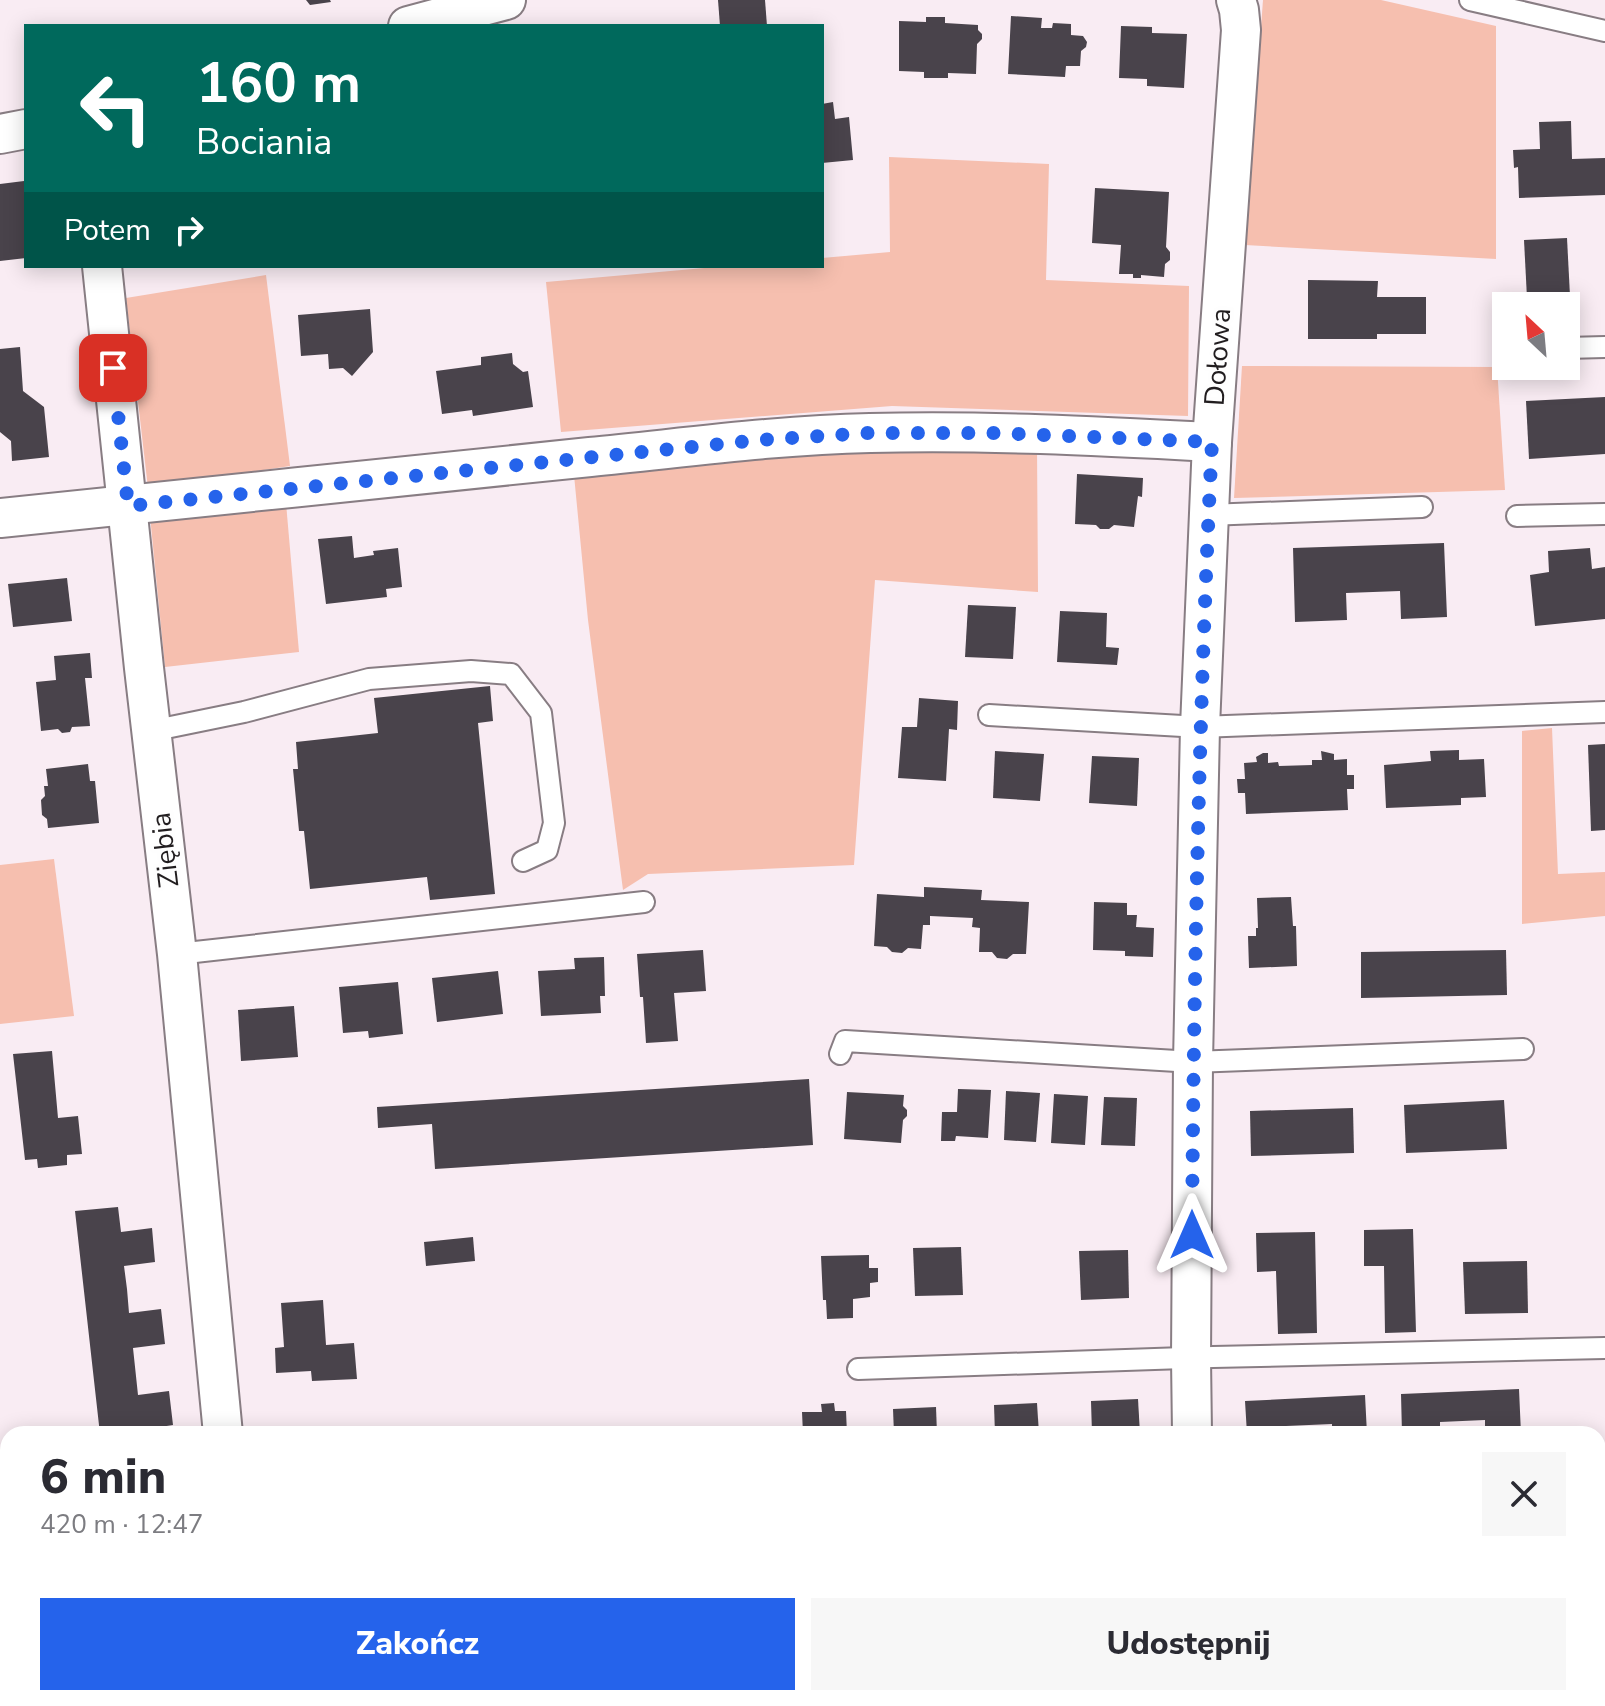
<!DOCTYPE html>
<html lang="pl">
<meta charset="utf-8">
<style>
:root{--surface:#fff;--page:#f7f7f7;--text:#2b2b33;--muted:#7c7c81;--accent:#2563eb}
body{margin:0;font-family:"Nunito Sans",sans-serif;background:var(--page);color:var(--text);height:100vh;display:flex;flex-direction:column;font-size:30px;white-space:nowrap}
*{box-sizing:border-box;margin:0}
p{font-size:26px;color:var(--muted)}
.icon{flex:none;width:44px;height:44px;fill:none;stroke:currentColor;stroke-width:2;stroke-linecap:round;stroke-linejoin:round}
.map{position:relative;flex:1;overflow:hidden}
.drawer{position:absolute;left:0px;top:1426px;width:1606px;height:280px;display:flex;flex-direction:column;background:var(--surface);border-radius:24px 24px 0 0;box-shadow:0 4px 20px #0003}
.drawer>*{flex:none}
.hud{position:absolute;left:24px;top:24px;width:800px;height:244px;border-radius:0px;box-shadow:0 4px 20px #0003;background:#00695c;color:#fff;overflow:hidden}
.needle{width:52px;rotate:334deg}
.tools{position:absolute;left:1492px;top:292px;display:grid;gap:16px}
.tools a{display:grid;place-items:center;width:88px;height:88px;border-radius:0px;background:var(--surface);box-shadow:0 4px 20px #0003;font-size:40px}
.pin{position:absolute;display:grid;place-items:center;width:68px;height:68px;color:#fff;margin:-34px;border-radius:16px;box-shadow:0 4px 12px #0006}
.me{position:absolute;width:88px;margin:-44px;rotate:0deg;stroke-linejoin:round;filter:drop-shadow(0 0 6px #0008)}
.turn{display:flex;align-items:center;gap:28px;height:168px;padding:0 40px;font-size:36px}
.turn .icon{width:104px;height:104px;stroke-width:2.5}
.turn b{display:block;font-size:56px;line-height:68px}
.then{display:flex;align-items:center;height:76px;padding:0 40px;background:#0003;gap:16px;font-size:30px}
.round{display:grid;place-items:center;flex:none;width:84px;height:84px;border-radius:0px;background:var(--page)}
.head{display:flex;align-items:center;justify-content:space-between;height:136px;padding:0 40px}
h1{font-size:48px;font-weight:800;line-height:60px}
.action{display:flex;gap:16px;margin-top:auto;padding:16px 40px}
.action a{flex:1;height:92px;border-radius:0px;background:var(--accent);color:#fff;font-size:32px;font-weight:800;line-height:92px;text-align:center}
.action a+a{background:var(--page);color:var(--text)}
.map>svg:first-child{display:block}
.green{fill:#f6bfaf}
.building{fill:#49434b}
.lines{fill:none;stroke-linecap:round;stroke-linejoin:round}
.lane-casing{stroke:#887d83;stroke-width:24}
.street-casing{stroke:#887d83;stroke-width:42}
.lane{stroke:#fff;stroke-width:20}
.street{stroke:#fff;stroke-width:38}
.route{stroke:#2563eb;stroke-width:14;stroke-dasharray:0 25.2}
.labels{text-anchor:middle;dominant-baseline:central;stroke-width:8;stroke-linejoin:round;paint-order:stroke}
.street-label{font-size:28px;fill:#211d1f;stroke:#fefefe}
</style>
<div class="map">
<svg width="1605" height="1706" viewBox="0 0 1605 1706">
<rect width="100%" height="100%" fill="#f9ecf3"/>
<g class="green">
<path d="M 1263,0 L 1381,0 L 1496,26 L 1496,259 L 1245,245 Z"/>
<path d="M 889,157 L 1049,164 L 1046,280 L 1189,286 L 1188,416 L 892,406 L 561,432 L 546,282 L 727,266 L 822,266 L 822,258 L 890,252 Z"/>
<path d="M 266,275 L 290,466 L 148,488 L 126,298 Z"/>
<path d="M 1242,366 L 1497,367 L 1505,490 L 1234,498 Z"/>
<path d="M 1037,446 L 1038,592 L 875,580 L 854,865 L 648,874 L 623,890 L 588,620 L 574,475 L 890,447 Z"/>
<path d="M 286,503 L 299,652 L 165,667 L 150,516 Z"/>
<path d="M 1552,728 L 1558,874 L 1605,872 L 1605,916 L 1522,924 L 1522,731 Z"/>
<path d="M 54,859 L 74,1016 L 0,1024 L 0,865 Z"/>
<path d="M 1605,1680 L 1605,1706 L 1554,1706 L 1554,1698 L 1598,1698 L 1598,1681 Z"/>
</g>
<g class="building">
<path d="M 306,0 L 330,0 L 331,2 L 310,5 Z"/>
<path d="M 718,0 L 765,0 L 767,26 L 720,26 Z"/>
<path d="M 1011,16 L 1042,18 L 1041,28 L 1052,28 L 1053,23 L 1071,24 L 1071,35 L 1083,36 L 1087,42 L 1086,47 L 1081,51 L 1080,66 L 1066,66 L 1065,77 L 1008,74 Z"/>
<path d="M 926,17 L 945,17 L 945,23 L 978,25 L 978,30 L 982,34 L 982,39 L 977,44 L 976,74 L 948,73 L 948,78 L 924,78 L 924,72 L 899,71 L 899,21 L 926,22 Z"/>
<path d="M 1121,26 L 1152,27 L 1152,33 L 1187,34 L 1184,88 L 1147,86 L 1147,79 L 1119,78 Z"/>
<path d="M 833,102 L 835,119 L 849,117 L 853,160 L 822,163 L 822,104 Z"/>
<path d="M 1571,121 L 1572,159 L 1605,158 L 1605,195 L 1519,198 L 1518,167 L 1514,168 L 1513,150 L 1540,149 L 1539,122 Z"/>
<path d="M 24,181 L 26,197 L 26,258 L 0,261 L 0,184 Z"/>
<path d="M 1095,188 L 1169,192 L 1166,247 L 1170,252 L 1170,260 L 1165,264 L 1164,277 L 1141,275 L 1141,278 L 1133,278 L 1133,274 L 1119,274 L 1121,245 L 1092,243 Z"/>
<path d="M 1567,238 L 1570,296 L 1527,298 L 1524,240 Z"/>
<path d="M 1308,280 L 1378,281 L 1377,297 L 1426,297 L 1426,334 L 1377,334 L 1377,339 L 1308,339 Z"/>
<path d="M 370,309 L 373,352 L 352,376 L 343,368 L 329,369 L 328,354 L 301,356 L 298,315 Z"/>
<path d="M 20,347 L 23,391 L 44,407 L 49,457 L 12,461 L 11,441 L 0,432 L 0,349 Z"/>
<path d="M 512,353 L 513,364 L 523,372 L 528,371 L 533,407 L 473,416 L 472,410 L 442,414 L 436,371 L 481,365 L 481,357 Z"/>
<path d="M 1605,397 L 1605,454 L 1529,459 L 1526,401 Z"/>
<path d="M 1077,474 L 1143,478 L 1142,497 L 1138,496 L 1134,527 L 1114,525 L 1109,529 L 1100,529 L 1096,525 L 1075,524 Z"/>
<path d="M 352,536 L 354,558 L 374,555 L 373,551 L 398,548 L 402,587 L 386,589 L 387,597 L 326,604 L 318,539 Z"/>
<path d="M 1444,543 L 1447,617 L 1401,619 L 1400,591 L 1346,593 L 1347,620 L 1295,622 L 1293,548 Z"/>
<path d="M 1590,548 L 1592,569 L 1605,567 L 1605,619 L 1535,626 L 1530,575 L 1549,572 L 1548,551 Z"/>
<path d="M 67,578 L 72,621 L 13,627 L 8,584 Z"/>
<path d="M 968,605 L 1016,607 L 1013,659 L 965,657 Z"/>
<path d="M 1060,611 L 1107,613 L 1106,647 L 1119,648 L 1117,665 L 1057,662 Z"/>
<path d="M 90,653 L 92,678 L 85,678 L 90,726 L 72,727 L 70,732 L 62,733 L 58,729 L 41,731 L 36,682 L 56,680 L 54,656 Z"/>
<path d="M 490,686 L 493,721 L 478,723 L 495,894 L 430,900 L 427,877 L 310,889 L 304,831 L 299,831 L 293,769 L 298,769 L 296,742 L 378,733 L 374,698 Z"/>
<path d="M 919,698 L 958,701 L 957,730 L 949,729 L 946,781 L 898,778 L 902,727 L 917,727 Z"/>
<path d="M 1605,744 L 1605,830 L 1591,831 L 1588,745 Z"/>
<path d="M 1459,750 L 1459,760 L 1484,759 L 1486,797 L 1461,798 L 1461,805 L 1386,808 L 1384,765 L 1431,761 L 1430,751 Z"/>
<path d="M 995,751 L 1044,754 L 1040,801 L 993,798 Z"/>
<path d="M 1321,751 L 1334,754 L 1334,760 L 1347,759 L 1347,775 L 1354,775 L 1354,789 L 1347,789 L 1348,810 L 1246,814 L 1245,793 L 1238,793 L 1237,779 L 1245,779 L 1244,763 L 1257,762 L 1256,757 L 1263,753 L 1268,753 L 1268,763 L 1278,762 L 1279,766 L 1312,765 L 1312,760 L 1322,760 Z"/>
<path d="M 1092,756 L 1139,758 L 1137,806 L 1089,803 Z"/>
<path d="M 88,764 L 90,781 L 95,781 L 99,823 L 48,828 L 47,819 L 42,815 L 41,800 L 45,796 L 44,786 L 48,786 L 46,769 Z"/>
<path d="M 924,887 L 982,890 L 981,900 L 1029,902 L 1026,954 L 1013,954 L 1007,959 L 997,958 L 992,952 L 979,952 L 980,928 L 972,927 L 973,918 L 930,916 L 930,925 L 923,925 L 921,949 L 908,948 L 902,953 L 892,952 L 887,947 L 874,946 L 877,894 L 924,897 Z"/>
<path d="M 1291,897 L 1293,926 L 1296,926 L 1297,966 L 1249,968 L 1248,936 L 1256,936 L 1256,928 L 1258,928 L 1257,898 Z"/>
<path d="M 1094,902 L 1127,903 L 1127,915 L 1137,915 L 1136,927 L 1154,928 L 1153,957 L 1125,956 L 1125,951 L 1093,950 Z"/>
<path d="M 703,950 L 706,991 L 674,993 L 678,1041 L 646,1043 L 643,997 L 640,997 L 637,954 Z"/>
<path d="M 1506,950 L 1507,995 L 1361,998 L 1361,952 Z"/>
<path d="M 604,957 L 605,996 L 600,996 L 601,1013 L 541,1016 L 538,971 L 575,969 L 574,958 Z"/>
<path d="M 498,971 L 503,1014 L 437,1022 L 432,978 Z"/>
<path d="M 398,982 L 403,1034 L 369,1038 L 368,1031 L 343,1033 L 339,987 Z"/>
<path d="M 294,1006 L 298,1057 L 241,1061 L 238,1010 Z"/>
<path d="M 52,1051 L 58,1118 L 78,1116 L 82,1154 L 67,1155 L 67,1165 L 38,1168 L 37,1159 L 25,1160 L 13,1054 Z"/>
<path d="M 809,1079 L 813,1145 L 435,1169 L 432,1124 L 378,1128 L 377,1107 Z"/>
<path d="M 958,1089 L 991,1090 L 988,1138 L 956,1136 L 955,1141 L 941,1141 L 942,1112 L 957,1112 Z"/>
<path d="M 1006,1091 L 1040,1093 L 1036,1142 L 1004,1140 Z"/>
<path d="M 847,1092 L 904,1095 L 903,1106 L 907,1110 L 907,1116 L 903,1120 L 901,1143 L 844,1139 Z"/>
<path d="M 1054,1094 L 1088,1096 L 1085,1145 L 1051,1143 Z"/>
<path d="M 1104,1097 L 1137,1098 L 1135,1146 L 1101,1145 Z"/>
<path d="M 1504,1100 L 1507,1149 L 1406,1153 L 1404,1105 Z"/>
<path d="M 1353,1108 L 1354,1153 L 1251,1156 L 1250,1111 Z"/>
<path d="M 118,1207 L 121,1232 L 152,1228 L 155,1262 L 124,1266 L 127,1289 L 129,1313 L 161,1309 L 165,1344 L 133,1348 L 138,1395 L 169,1391 L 173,1425 L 141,1430 L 142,1434 L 100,1434 L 75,1211 Z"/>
<path d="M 1413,1229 L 1416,1332 L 1385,1333 L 1384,1266 L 1364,1266 L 1364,1230 Z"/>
<path d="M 1315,1232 L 1317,1333 L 1278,1334 L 1276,1271 L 1257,1272 L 1256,1233 Z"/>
<path d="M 473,1237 L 475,1261 L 426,1266 L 424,1242 Z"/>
<path d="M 961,1247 L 963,1295 L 915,1296 L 913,1248 Z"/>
<path d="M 1128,1250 L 1129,1298 L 1081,1300 L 1079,1251 Z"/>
<path d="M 869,1255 L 869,1268 L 878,1268 L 878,1282 L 870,1283 L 870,1297 L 853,1299 L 853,1318 L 827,1319 L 826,1300 L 823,1300 L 821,1256 Z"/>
<path d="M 1527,1261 L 1528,1313 L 1465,1314 L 1463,1262 Z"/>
<path d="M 323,1300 L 326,1345 L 354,1343 L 357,1379 L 312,1381 L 311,1371 L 276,1373 L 275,1348 L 284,1347 L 281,1303 Z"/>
<path d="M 1519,1389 L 1521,1434 L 1485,1434 L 1485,1420 L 1440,1422 L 1440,1434 L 1402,1434 L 1401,1394 Z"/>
<path d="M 1365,1395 L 1367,1434 L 1332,1434 L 1332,1424 L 1286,1426 L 1287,1434 L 1247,1434 L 1245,1401 Z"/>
<path d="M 1138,1399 L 1140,1434 L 1092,1434 L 1091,1401 Z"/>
<path d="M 834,1403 L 835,1411 L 846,1411 L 847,1434 L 803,1434 L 802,1412 L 822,1412 L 821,1404 Z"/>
<path d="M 1037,1403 L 1039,1434 L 995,1434 L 994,1405 Z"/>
<path d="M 936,1407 L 937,1434 L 894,1434 L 893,1409 Z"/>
<path d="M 2,1476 L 8,1478 L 8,1556 L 0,1553 L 0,1482 Z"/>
<path d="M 0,1681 L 8,1683 L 8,1698 L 33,1698 L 30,1706 L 0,1706 Z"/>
<path d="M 1536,1700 L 1536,1706 L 1493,1706 L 1493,1702 Z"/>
</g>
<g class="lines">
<g class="lane-casing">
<g id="lane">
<path d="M 1470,0 L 1605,31"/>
<path d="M 1566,348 L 1605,347"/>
<path d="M 1208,515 L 1422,507"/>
<path d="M 1517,516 L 1605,514"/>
<path d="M 989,715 L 1200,727 L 1605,712"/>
<path d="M 151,731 L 244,712 L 369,679 L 471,671 L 511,674 L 541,713 L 554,823 L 547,850 L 523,861"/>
<path d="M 177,954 L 644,902"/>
<path d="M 840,1054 L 845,1041 L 1193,1062 L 1523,1049"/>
<path d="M 858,1369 L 1213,1357 L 1605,1348"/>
<path d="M 865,1705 L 1154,1698"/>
</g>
</g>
<g class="street-casing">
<g id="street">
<path d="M 408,26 L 506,0"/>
<path d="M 0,134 L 26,129"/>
<path d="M 102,266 L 144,668 L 177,954 L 223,1434"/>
<path d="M 0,518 C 197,499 393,476 590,457 C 683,448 776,435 870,433 C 984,430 1098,436 1212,442"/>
<path d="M 1192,1434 L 1191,1358 L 1193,1062 L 1200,727 L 1212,442 L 1241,30 L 1239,10 L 1236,0"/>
<path d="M 249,1698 L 250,1706"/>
<path d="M 1198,1698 L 1198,1706"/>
</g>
</g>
<use href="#lane" class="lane"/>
<use href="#street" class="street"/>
</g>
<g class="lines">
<path class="route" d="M 113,368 L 128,506 L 613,455 L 760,440 L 868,433 L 997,433 L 1212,442 C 1199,706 1194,971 1192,1235"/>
</g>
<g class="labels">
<g class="street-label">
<text transform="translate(1218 357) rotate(-86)">Dołowa</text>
<text transform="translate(165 850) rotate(-97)">Ziębia</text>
</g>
</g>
</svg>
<div class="tools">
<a><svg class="needle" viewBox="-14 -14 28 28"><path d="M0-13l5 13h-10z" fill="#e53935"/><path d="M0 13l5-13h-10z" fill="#7c7c81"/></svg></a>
</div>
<div class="pin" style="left:113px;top:368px;background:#d93025"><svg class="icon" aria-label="arrive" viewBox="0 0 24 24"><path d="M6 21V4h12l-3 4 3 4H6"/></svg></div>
<svg class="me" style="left:1192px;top:1235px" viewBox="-20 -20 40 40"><path d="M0-17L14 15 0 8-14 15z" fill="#2563eb" stroke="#fff" stroke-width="4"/></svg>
<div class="hud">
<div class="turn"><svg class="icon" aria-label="left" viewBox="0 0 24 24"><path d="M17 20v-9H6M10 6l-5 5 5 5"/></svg><div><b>160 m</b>Bociania</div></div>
<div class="then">Potem<svg class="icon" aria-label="right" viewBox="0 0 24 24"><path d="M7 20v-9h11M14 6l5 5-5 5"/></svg></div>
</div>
<section class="drawer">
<div class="head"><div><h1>6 min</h1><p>420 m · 12:47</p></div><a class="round"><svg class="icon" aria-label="close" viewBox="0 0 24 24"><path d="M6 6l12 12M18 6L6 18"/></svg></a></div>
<div class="action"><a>Zakończ</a><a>Udostępnij</a></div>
</section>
</div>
